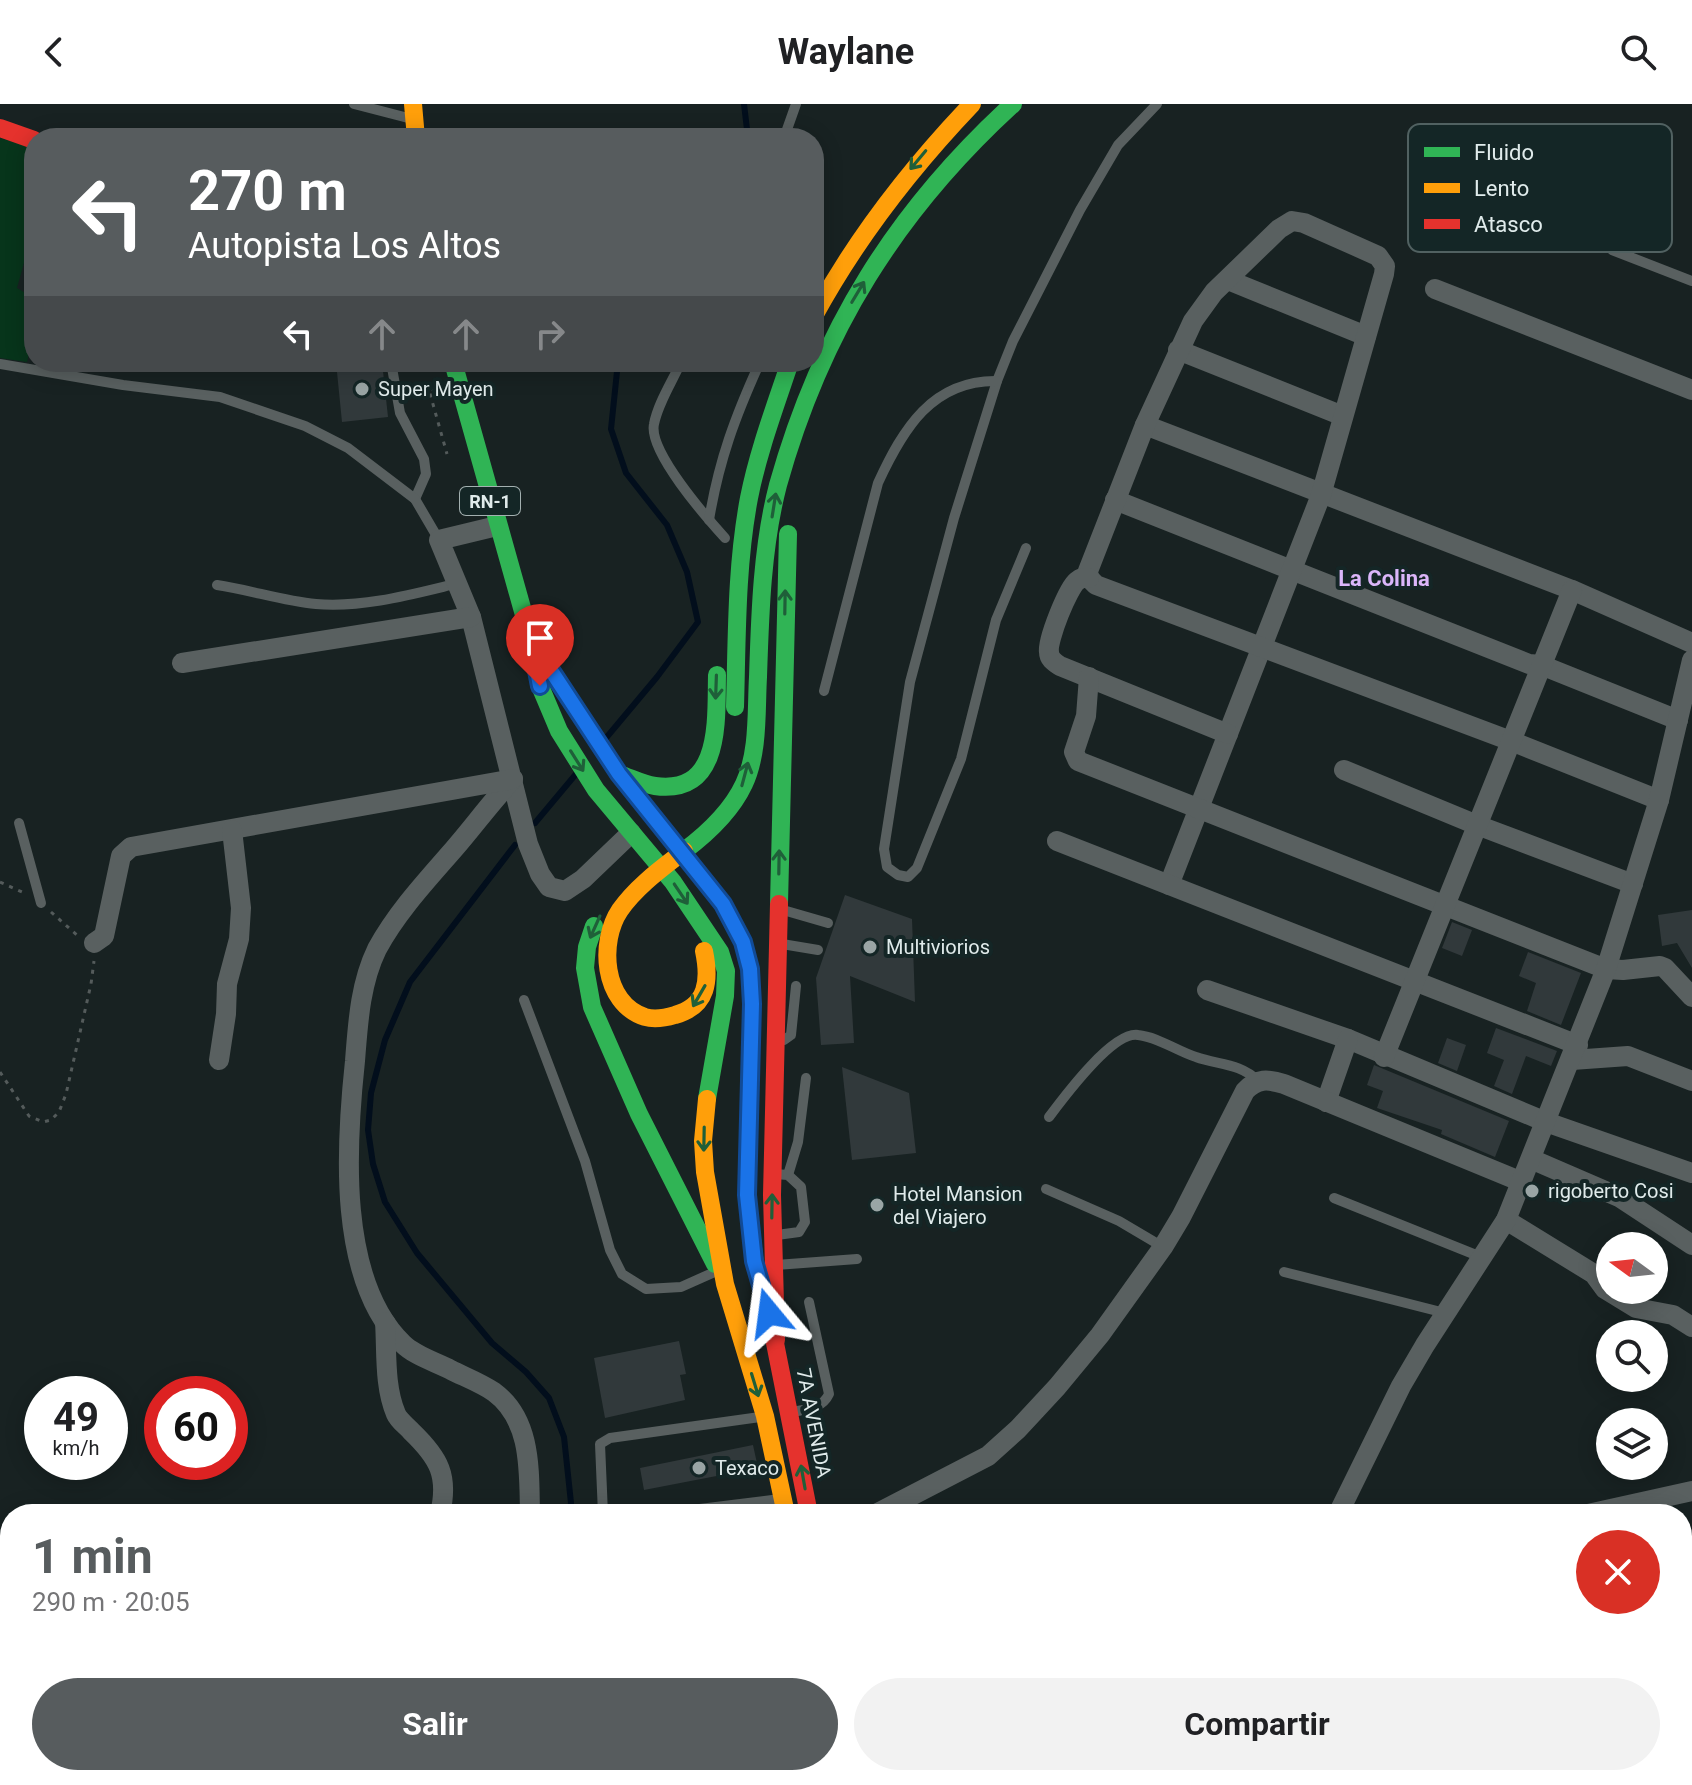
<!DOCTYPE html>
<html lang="es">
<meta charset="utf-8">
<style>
:root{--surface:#fff;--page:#f2f2f2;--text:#202124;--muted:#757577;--accent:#575c5e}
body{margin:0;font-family:Roboto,sans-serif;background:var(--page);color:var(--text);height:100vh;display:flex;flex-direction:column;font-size:30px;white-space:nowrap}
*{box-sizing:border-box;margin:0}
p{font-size:26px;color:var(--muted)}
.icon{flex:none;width:44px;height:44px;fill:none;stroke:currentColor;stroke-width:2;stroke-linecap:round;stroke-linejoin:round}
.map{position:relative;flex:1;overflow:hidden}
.details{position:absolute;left:0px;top:1400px;width:1692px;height:282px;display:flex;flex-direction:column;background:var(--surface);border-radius:32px 32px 0 0;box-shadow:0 4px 20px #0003}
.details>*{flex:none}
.hud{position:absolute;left:24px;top:24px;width:800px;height:244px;border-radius:32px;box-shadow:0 4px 20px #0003;background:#575c5e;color:#fff;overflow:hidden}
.needle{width:52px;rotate:285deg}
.controls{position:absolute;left:1596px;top:1128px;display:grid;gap:16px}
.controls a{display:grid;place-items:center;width:72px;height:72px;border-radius:50%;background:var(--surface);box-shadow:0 4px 20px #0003;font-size:40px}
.speed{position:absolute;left:24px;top:1272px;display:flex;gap:16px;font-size:40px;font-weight:700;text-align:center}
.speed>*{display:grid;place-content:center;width:104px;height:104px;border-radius:50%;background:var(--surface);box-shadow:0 4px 20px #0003;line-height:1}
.speed small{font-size:20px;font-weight:400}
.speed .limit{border:12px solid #d22;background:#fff;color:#111}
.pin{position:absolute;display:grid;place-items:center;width:68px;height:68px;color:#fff;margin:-82px -34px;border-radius:50% 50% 50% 0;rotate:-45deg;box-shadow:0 0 8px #0007}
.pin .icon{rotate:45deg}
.me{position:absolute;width:88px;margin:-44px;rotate:344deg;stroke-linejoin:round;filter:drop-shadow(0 0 6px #0008)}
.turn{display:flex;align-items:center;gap:28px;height:168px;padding:0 32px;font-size:36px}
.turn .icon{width:104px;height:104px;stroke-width:2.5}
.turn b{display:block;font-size:56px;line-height:68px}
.lanes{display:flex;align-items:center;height:76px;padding:0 32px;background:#0003;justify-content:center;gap:40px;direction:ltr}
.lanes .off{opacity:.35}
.round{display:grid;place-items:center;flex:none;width:84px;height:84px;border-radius:42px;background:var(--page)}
.overview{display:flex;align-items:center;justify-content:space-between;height:136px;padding:0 32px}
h1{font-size:48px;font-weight:700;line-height:60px;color:var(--accent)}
.cta{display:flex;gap:16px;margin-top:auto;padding:16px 32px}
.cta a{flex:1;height:92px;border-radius:48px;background:var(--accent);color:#fff;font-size:32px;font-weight:700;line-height:92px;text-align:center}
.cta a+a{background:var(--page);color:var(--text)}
header{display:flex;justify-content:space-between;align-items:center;height:104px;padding:0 32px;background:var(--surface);font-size:36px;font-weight:700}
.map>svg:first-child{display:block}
.green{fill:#07351b}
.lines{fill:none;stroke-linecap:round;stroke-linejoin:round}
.stream{stroke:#020e1c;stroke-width:6}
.building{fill:#31393b}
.path{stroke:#545b5b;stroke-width:3;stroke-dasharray:4 6;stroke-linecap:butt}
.lane{stroke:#596060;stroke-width:10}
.street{stroke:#596060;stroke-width:20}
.fast{stroke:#30b455;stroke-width:18}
.slow{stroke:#ff9f0a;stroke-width:18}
.jam{stroke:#e5322d;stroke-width:18}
.oneway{stroke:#1f5f39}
.route-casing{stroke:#114b97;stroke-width:20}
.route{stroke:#1a73e8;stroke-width:14}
.poi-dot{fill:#9aa5a5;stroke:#142626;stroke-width:3}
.labels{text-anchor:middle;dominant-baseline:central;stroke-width:8;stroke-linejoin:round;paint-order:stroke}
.shield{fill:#142626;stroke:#a3b0b0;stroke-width:2}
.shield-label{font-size:18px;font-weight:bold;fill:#e0ebeb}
.poi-label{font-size:20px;fill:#e0ebeb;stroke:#142626;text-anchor:start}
.street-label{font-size:20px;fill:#e0ebeb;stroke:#142626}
.neighbourhood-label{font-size:22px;font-weight:bold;fill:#dab6fa;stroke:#142626}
.key{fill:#142626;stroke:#516161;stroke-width:2}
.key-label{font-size:22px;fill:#e0ebeb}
</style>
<header><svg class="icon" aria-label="back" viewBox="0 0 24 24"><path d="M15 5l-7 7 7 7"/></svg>Waylane<svg class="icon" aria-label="search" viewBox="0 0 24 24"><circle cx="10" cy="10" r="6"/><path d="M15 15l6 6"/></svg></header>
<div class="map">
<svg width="1692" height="1681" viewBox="0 0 1692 1681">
<rect width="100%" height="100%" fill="#182222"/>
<path class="green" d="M 0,34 L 34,44 L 34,123 L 17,184 L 34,194 L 34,230 L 27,258 L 0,254 Z"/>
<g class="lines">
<g class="stream">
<path d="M 744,0 L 748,34"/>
<path d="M 606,634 L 657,573 L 698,518 L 687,468 L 667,421 L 626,369 L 611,325 L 618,258"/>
<path d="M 535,719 L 576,670"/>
<path d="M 515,741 L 410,878 L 385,936 L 371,989 L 368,1026 L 373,1060 L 385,1098 L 417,1149 L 492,1239 L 526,1268 L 549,1294 L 564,1333 L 571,1399 L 569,1410"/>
<path d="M 447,1681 L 449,1672"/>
</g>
</g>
<g class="building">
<path d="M 336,258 L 382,258 L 388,313 L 342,318 Z"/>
<path d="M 845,791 L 912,815 L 915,898 L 850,872 L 854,939 L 821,941 L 816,874 Z"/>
<path d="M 1692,806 L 1692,864 L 1677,839 L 1662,842 L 1658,811 Z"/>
<path d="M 1452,818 L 1472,826 L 1462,852 L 1442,844 Z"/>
<path d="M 1528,848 L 1581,869 L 1561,921 L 1527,907 L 1536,879 L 1519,872 Z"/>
<path d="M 1496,924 L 1557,947 L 1551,962 L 1526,952 L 1512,990 L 1494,982 L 1504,956 L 1487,949 Z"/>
<path d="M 1447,934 L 1466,941 L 1457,967 L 1438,959 Z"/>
<path d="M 1374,961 L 1509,1017 L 1495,1053 L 1441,1030 L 1442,1026 L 1377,1004 L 1383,987 L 1367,981 Z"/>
<path d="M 842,963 L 909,989 L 916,1049 L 852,1056 Z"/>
<path d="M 679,1237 L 686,1270 L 680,1271 L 685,1296 L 605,1314 L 594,1254 Z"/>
<path d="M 753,1341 L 758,1364 L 644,1386 L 640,1364 Z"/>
</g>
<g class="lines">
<g class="path">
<path d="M 435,284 L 429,286 L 447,350"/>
<path d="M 0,778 L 22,788"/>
<path d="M 51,808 L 78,832"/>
<path d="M 0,968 L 29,1012 L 43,1018 L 51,1016 L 59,1008 L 66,990 L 91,880 L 94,857"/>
</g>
<g class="lane">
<path d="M 354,0 L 412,15"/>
<path d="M 784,34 L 796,0"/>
<path d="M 1612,146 L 1692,177"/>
<path d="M 391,258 L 400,309 L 424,355 L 426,370 L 415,395"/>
<path d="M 681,258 C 672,278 658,299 654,320 C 648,347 706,413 725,434"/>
<path d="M 0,260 L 123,281 L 220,293 L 305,322 L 348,344 L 415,395 L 439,436"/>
<path d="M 709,416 C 719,356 735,313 760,258"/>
<path d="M 1026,444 L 996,516 L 961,655 L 917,764 L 908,773 L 898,771 L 887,763 L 884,745 L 910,578 L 954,414 L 997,277 L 1013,237 L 1080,106 L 1118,41 L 1157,0"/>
<path d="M 217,481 C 251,486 283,497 316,500 C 364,504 413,490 459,479"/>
<path d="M 824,587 L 878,379 C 903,325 932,276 997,277"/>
<path d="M 19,719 L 41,799"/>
<path d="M 783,806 L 828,819"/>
<path d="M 782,840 L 818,846"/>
<path d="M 524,896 L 585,1057 L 610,1146 L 622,1170 L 646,1185 L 681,1183 L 717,1167"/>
<path d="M 784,936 L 791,931 L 796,882"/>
<path d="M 1049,1013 C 1064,993 1113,927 1138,931 C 1158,933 1177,947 1196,953 C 1218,961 1240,959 1258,977"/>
<path d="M 775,1070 L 788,1071 L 801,1083 L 805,1118 L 799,1128 L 777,1131"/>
<path d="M 788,1071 L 798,1038 L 806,974"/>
<path d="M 1046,1085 L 1119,1117 L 1163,1143"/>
<path d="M 1334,1094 L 1481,1153"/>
<path d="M 776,1161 L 857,1155"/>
<path d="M 1284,1168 L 1445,1209"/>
<path d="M 792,1308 C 807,1305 822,1305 829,1290 L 809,1198"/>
<path d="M 603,1410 L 600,1340 L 610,1334 L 760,1313"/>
<path d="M 659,1410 L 780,1395"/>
<path d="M 504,1681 L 546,1672"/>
<path d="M 1479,1681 L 1480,1672"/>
</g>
<g class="street">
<path d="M 1228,176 L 1366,232"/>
<path d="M 1435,185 L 1692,286"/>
<path d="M 1178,246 L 1343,312"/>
<path d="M 1145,321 L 1572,486 L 1692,539"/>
<path d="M 1115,396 L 1529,560 L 1541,561 L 1678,616"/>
<path d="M 497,422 L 439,436 L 471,513 L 528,740 L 540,770 L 549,783 L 565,787 L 583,775 L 631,729"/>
<path d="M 1089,474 L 1088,467 L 1145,321 L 1193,217 L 1214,188 L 1279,125 L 1292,117 L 1304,119 L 1378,152 L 1385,162 L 1384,170 L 1321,391 L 1169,781"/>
<path d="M 1089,474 L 1096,481 L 1511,637 L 1659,696"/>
<path d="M 1089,474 C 1083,474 1082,473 1077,477 C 1068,484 1047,536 1049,548 C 1049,555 1054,558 1060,562 L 1228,630"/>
<path d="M 182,559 L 471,513"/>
<path d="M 1089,573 L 1086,612 L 1074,648 L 1078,657 L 1606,865 L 1623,866 L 1660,862 L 1665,864 L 1692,893"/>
<path d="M 1344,666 L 1477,721 L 1633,780"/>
<path d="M 513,675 C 492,697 474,722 454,745 C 427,776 397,808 377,845 C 360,880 358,919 355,957 C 346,1041 337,1176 403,1240 C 415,1252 436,1258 451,1266 C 465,1273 481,1279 494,1288 C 532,1316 529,1367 530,1410"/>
<path d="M 1057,737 L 1578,941"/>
<path d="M 94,839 L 104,832 L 121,752 L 131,743 L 513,675"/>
<path d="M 1207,886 L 1348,935 L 1546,1018 L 1692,1069"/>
<path d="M 1384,953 L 1572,486"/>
<path d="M 219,956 L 226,910 L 227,880 L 239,835 L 241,804 L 232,726"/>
<path d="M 1572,956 L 1628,952 L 1692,977"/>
<path d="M 1326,998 L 1348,935"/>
<path d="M 1531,1055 L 1619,1093 L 1692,1141"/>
<path d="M 1506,1116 L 1594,1170 L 1605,1185 L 1636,1204 L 1673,1211 L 1692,1223"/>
<path d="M 385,1218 C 387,1247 384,1282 396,1310 C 399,1317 407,1322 412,1328 C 439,1354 449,1372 440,1410"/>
<path d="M 876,1410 L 988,1352 L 1018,1325 L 1057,1283 L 1100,1231 L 1163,1143 L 1181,1113 L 1245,987 C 1257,974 1268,975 1284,980 L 1522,1078"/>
<path d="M 1338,1410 L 1401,1282 L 1425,1241 L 1506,1116 L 1606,865 L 1659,696 L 1692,556"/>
<path d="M 1588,1410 L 1692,1387"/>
<path d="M 374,1681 L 378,1672"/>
<path d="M 1212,1681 L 1217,1672"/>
</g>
<g class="fast">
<path d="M 453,258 L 531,536 L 540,582 L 559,627 L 596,686 L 673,778 L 720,848 L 726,867 L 725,892 L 707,995"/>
<path d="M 543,554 L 619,670 L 723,800 L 743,838 L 750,865 L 752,900 L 747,1091 L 755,1161"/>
<path d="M 735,603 C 737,533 736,463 749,394 C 758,348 775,303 790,258"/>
<path d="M 619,670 C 631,674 642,680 655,682 C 722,691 716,617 717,571"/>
<path d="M 684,747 C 708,729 731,708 744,680 C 759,648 756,607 758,573 C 760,510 762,442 778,381 C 821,227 896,107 1013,0"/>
<path d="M 779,800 L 788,430"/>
<path d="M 594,822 L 587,843 L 585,864 L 592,903 L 639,1010 L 715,1160"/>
</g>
<g class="slow">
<path d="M 413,0 L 416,34"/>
<path d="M 814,212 C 857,133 910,65 972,0"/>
<path d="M 684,747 C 661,765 637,782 620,806 C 599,837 602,899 645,913 C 655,916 665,914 675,911 C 708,902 710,876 704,847"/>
<path d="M 707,995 L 703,1037 L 705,1068 L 725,1180 L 765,1312 L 786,1410"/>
<path d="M 828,1672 L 830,1681"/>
<path d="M 853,1672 L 854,1681"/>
</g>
<g class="jam">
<path d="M 0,24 L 34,36"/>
<path d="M 771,1219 L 809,1410"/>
<path d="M 776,1236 L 772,1091 L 779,800"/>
</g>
</g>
<defs><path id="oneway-shaft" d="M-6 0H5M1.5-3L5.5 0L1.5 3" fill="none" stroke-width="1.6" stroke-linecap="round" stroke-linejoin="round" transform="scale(2)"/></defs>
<g class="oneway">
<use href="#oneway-shaft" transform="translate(918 56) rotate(130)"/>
<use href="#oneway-shaft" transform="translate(858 188) rotate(-59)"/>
<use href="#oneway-shaft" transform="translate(774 401) rotate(-81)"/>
<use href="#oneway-shaft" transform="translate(785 498) rotate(-89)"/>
<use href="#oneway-shaft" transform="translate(716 583) rotate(92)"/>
<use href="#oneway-shaft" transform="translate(577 657) rotate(58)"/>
<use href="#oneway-shaft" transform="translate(745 670) rotate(-75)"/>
<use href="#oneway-shaft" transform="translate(779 758) rotate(-89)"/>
<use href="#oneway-shaft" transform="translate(681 790) rotate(56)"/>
<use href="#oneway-shaft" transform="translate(595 823) rotate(114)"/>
<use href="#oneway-shaft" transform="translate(699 892) rotate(120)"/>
<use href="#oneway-shaft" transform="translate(704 1035) rotate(91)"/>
<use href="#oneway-shaft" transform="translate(772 1102) rotate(-89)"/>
<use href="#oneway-shaft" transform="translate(755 1281) rotate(73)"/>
<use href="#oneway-shaft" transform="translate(803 1373) rotate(-100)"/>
</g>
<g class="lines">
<g class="route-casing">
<path id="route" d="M 540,582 L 531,536 L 619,670 L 723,800 L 743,838 L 750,865 L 752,900 L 747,1091 L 754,1157 L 769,1209"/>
</g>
<use href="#route" class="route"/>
</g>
<g class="poi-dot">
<circle cx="362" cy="285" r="8"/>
<circle cx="870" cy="843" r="8"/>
<circle cx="1532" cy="1087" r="8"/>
<circle cx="877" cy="1101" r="8"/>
<circle cx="699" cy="1364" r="8"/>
</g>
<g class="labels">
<rect class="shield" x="460" y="383" width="60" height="28" rx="6"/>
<g class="shield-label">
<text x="490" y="397">RN-1</text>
</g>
<g class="poi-label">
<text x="378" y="285">Super Mayen</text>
<text x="886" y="843">Multiviorios</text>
<text x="1548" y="1087">rigoberto Cosi</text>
<text x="893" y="1090">Hotel Mansion<tspan x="893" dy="23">del Viajero</tspan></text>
<text x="715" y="1364">Texaco</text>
</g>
<g class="street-label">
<text transform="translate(814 1319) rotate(79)">7A AVENIDA</text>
</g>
<g class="neighbourhood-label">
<text x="1384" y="474">La Colina</text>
</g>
</g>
<rect x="1408" y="20" width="264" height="128" rx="12" class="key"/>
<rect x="1424" y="43" width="36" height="10" fill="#30b455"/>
<rect x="1424" y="79" width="36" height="10" fill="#ff9f0a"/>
<rect x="1424" y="115" width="36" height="10" fill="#e5322d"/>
<g class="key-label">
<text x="1474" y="56">Fluido</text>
<text x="1474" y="92">Lento</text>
<text x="1474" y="128">Atasco</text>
</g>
</svg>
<div class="controls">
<a><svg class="needle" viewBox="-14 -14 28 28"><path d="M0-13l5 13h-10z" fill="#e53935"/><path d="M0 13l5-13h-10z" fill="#757577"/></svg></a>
<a><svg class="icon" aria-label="search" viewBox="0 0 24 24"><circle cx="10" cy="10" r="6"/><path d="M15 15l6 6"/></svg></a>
<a><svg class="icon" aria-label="layers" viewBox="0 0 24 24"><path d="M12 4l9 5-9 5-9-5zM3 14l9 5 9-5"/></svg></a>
</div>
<div class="speed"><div>49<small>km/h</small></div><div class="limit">60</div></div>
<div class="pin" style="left:540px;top:582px;background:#d93025"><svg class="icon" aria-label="arrive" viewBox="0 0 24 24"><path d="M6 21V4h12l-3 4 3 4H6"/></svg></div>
<svg class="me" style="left:769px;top:1209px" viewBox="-20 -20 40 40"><path d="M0-17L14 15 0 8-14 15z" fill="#1a73e8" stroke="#fff" stroke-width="4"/></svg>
<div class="hud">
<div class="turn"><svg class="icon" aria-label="left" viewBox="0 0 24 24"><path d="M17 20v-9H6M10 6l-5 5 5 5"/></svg><div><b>270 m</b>Autopista Los Altos</div></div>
<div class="lanes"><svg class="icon" aria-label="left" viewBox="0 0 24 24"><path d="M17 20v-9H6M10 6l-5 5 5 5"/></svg><svg class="icon off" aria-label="ahead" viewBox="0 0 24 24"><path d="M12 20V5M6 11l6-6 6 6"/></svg><svg class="icon off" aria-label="ahead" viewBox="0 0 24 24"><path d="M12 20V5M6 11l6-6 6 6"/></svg><svg class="icon off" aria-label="right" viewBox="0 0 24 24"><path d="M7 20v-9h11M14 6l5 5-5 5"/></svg></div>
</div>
<section class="details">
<div class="overview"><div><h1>1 min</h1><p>290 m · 20:05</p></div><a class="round" style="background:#d93025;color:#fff"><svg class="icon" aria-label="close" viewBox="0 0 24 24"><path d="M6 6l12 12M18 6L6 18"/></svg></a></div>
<div class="cta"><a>Salir</a><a>Compartir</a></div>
</section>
</div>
